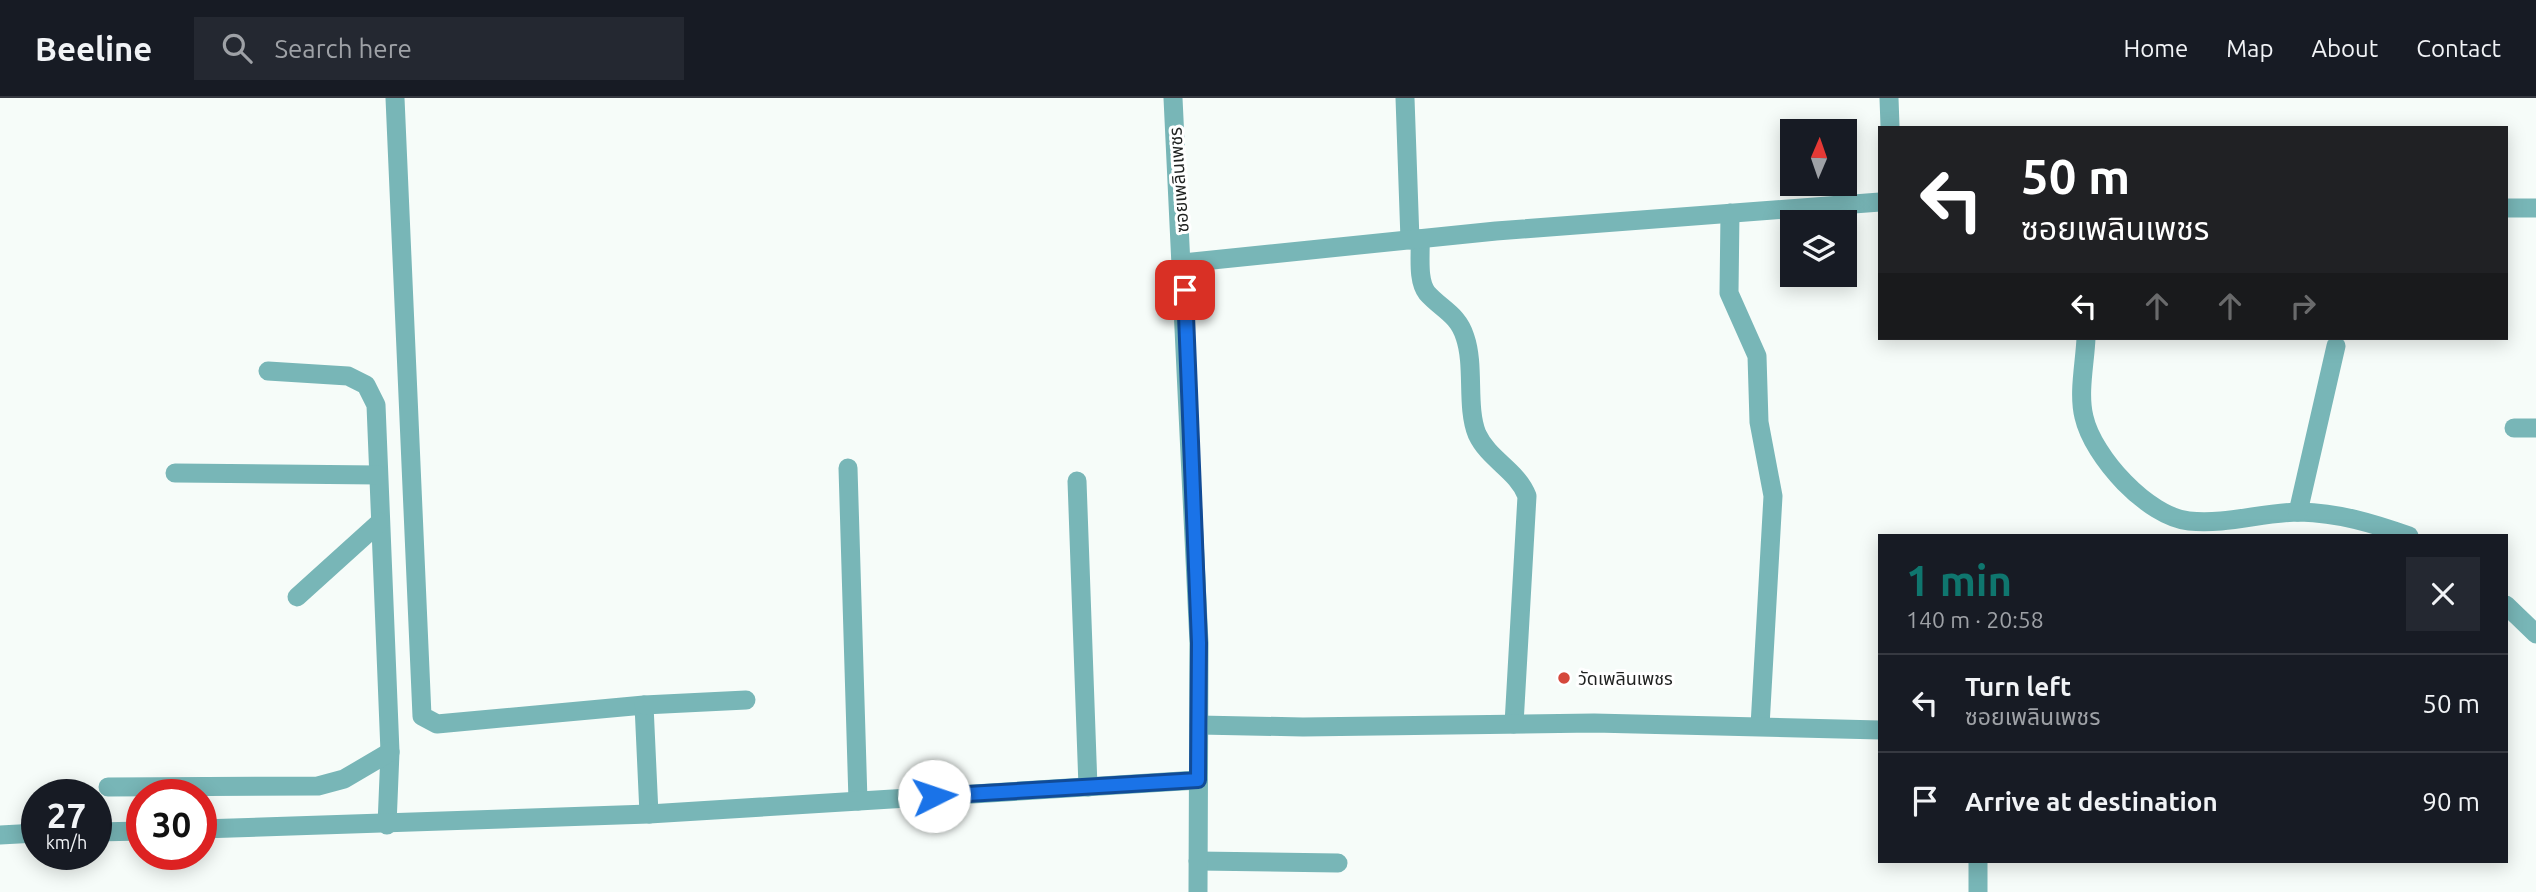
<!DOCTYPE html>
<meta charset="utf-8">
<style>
:root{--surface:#171b24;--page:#242831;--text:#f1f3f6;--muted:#9ea1a6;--line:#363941;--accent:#0f766e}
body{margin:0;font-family:Ubuntu,"Noto Sans Thai",sans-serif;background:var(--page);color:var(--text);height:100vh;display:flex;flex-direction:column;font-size:26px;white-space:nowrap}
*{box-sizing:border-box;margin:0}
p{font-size:23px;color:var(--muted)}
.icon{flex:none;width:38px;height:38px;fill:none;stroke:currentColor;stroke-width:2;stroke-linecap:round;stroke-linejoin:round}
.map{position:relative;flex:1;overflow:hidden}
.side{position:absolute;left:1878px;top:436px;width:630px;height:329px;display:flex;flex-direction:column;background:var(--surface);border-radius:0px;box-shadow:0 4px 18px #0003}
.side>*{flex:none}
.hud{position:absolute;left:1878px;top:28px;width:630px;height:214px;border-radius:0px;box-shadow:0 4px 18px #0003;background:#202124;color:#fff;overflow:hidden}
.needle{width:46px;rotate:2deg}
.controls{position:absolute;left:1780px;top:21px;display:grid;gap:14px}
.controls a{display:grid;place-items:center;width:77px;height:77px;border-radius:0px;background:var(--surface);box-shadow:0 4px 18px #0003;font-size:35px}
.speed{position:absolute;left:21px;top:681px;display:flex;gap:14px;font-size:35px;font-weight:700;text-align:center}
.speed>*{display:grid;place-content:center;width:91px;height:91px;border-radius:50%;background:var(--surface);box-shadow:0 4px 18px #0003;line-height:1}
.speed small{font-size:18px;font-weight:400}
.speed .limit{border:10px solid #d22;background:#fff;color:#111}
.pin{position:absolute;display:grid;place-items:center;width:60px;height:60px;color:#fff;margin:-30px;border-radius:14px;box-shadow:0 4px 10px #0006}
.me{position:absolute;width:77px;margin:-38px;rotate:86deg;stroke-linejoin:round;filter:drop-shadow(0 0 5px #0008)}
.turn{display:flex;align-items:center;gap:24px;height:147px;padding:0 28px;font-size:32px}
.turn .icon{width:91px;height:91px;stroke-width:2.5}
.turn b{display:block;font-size:49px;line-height:60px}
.lanes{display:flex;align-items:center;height:66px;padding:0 28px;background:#0003;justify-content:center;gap:35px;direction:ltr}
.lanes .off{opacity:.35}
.round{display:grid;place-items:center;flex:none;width:74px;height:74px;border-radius:0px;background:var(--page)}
.headline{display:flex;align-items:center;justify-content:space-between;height:119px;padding:0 28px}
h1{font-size:42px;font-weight:600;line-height:52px;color:var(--accent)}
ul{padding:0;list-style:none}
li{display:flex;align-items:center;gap:21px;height:98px;padding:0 28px;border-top:2px solid var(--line)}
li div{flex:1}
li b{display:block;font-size:26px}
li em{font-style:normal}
header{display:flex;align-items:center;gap:42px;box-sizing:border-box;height:98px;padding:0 35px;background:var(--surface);border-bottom:2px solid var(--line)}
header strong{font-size:33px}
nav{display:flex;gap:38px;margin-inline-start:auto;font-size:24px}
.search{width:490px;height:63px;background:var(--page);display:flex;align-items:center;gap:18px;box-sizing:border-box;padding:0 24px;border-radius:0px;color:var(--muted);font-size:26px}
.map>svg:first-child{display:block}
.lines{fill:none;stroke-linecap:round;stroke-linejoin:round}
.service{stroke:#78b6b7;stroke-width:19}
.minor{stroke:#78b6b7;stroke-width:19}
.route-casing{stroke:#114b97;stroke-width:18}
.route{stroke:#1a73e8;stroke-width:12}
.poi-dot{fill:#d5483c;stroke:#fff;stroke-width:2.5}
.labels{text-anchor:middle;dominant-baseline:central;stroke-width:6;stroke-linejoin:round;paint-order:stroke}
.street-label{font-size:18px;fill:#1f2120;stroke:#fff}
.poi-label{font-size:18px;fill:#1f2120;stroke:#fff;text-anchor:start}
</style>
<header>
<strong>Beeline</strong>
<div class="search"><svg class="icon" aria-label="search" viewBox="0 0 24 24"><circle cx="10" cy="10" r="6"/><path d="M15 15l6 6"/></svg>Search here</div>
<nav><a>Home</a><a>Map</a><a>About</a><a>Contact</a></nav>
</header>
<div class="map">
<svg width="2536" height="794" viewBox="0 0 2536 794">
<rect width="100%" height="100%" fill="#f6fcf9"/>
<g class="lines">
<g class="service">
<path d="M 395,0 L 422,618 L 437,626 L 644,607 L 649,716"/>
<path d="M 1405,0 L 1410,142"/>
<path d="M 1889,0 L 1890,28"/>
<path d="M 1730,115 L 1729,195 L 1757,258 L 1759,324 L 1773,398 L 1760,628"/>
<path d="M 1420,141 C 1421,157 1417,182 1427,195 C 1441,211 1458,216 1465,239 C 1475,268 1466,309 1477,336 C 1489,362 1517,372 1527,398 L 1514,626"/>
<path d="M 2086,240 C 2085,265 2078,295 2084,319 C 2093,359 2148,419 2189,423 C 2227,427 2263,414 2300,414 C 2339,415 2372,425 2409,438"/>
<path d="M 268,273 L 348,278 L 366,287 L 376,307 L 390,654 L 387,727"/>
<path d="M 848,370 L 858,703"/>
<path d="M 175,375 L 378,377"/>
<path d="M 1077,383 L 1088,689"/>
<path d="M 2298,414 L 2336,248"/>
<path d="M 297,499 L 380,424"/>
<path d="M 2506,507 L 2536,536"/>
<path d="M 644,607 L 746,602"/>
<path d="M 1199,627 L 1303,629 L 1594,625 L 1880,632"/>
<path d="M 108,689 L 318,688 L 344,681 L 390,654"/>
<path d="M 1198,763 L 1338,765"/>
<path d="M 1978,794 L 1978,763"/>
</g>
<g class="minor">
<path d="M 1173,0 L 1199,545 L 1198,794"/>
<path d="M 2506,110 L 2536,110"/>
<path d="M 1183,165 L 1496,133 L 1880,104"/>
<path d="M 2514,330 L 2536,330"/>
<path d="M 201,731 L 649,716 L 1198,682"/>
<path d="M 96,734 L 142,733"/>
<path d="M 0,737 L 37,735"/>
</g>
</g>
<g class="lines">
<g class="route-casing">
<path id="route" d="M 934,698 L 1198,682 L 1199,545 L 1185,192"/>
</g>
<use href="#route" class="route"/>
</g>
<circle class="poi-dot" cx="1564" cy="580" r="7"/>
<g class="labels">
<g class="street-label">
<text transform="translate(1178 82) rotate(-94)">ซอยเพลินเพชร</text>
</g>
<g class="poi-label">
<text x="1578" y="580">วัดเพลินเพชร</text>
</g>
</g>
</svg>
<div class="controls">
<a><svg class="needle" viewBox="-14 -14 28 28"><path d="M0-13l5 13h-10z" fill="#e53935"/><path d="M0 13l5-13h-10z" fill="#9ea1a6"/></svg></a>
<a><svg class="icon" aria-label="layers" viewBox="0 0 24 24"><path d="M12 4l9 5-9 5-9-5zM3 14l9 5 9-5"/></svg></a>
</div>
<div class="speed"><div>27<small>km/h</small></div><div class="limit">30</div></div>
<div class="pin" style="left:1185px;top:192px;background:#d93025"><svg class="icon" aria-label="arrive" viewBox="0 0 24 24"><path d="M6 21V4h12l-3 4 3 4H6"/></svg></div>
<svg class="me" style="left:934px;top:698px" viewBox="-20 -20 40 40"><circle r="19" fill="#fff"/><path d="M0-13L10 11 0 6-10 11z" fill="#1a73e8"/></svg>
<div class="hud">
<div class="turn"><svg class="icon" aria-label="left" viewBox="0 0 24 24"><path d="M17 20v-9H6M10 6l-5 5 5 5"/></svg><div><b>50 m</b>ซอยเพลินเพชร</div></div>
<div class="lanes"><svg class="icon" aria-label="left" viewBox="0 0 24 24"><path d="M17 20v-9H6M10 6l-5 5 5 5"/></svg><svg class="icon off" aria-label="ahead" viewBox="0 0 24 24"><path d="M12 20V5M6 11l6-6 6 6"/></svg><svg class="icon off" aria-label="ahead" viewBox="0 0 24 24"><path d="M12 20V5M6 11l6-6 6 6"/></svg><svg class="icon off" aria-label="right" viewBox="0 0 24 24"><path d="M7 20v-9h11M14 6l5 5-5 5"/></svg></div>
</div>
<section class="side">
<div class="headline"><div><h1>1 min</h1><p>140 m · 20:58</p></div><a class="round"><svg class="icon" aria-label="close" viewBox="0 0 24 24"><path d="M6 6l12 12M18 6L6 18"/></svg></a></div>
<ul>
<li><svg class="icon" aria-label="left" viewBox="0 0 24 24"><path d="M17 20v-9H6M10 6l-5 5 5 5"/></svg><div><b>Turn left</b><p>ซอยเพลินเพชร</p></div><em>50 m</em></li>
<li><svg class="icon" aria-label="arrive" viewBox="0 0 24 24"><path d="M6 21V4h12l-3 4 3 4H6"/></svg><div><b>Arrive at destination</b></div><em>90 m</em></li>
</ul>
</section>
</div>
